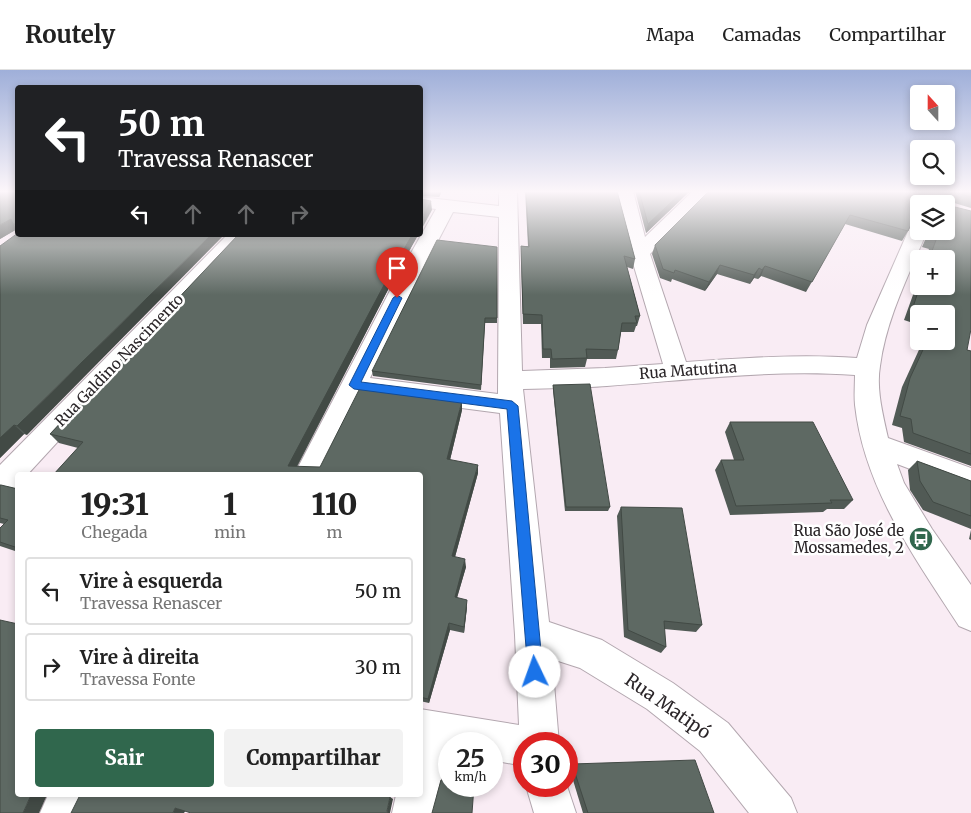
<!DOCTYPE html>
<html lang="pt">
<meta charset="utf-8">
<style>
:root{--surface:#fff;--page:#f2f2f2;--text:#222;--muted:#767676;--line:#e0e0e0;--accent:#30674d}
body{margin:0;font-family:Merriweather,serif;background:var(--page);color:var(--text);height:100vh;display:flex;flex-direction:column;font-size:19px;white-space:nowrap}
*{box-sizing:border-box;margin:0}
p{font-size:16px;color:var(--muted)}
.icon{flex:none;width:28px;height:28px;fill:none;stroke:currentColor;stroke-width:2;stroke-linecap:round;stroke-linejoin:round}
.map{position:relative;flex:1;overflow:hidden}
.drawer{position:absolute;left:15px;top:402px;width:408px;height:325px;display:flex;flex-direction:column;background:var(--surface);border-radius:5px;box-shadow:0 2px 8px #0003}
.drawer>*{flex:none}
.top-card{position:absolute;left:15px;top:15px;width:408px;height:152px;border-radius:5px;box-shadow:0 2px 8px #0003;background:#202124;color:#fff;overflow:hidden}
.needle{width:32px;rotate:339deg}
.controls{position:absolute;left:910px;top:15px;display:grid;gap:10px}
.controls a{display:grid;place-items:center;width:45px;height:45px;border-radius:5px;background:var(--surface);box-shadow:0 2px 8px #0003;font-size:25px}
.speed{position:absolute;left:438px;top:662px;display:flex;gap:10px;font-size:25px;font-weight:700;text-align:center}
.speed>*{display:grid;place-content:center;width:65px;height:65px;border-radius:50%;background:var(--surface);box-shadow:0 2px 8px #0003;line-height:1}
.speed small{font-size:12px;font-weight:400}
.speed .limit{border:8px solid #d22;background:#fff;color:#111}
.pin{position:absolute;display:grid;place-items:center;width:42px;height:42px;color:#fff;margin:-51px -21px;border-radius:50% 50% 50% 0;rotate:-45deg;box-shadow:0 0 5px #0007}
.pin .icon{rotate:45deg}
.me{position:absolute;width:55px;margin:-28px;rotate:357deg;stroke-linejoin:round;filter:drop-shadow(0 0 4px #0008)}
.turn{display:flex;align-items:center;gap:18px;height:105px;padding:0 20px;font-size:22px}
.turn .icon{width:65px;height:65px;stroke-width:2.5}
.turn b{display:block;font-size:35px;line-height:42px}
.lanes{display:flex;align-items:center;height:48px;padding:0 20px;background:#0003;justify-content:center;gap:25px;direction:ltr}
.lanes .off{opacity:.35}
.eta{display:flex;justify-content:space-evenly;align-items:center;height:85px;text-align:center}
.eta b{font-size:30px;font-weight:800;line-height:35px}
.button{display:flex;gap:10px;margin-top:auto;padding:10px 20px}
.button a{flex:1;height:58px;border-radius:5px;background:var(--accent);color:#fff;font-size:20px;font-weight:800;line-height:58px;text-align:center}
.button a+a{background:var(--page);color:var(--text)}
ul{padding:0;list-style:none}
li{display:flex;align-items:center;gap:15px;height:68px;margin:0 10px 8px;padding:0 10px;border:2px solid var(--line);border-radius:5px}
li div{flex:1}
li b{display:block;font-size:19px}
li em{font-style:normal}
header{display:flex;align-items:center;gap:30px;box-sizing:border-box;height:70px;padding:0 25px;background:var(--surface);border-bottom:1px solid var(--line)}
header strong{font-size:24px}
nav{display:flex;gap:28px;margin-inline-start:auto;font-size:18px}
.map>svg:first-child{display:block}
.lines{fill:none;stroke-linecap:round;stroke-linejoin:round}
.street-casing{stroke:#b3a7af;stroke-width:2}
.street{fill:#fff;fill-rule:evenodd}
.wall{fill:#515a55}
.shaded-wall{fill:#424a45}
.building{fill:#5e6963;stroke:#424a45}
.route{fill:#1a73e8;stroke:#114b97}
.labels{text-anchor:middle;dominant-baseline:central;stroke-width:5;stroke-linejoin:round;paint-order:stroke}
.street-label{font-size:15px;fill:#2a2528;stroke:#fff}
.poi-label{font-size:15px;fill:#2a2528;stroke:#fff;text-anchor:end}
.near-street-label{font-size:18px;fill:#2a2528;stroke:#fff}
</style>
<header>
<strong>Routely</strong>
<nav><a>Mapa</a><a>Camadas</a><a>Compartilhar</a></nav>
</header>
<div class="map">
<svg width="971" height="743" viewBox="0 0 971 743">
<rect width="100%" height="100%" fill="#f9ecf4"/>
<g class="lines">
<g class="street-casing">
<g id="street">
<path d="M 499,121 L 517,121 L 522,301 L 605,298 L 663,294 L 630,183 L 615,121 L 633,121 L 645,167 L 693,121 L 712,121 L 650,184 L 686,292 C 744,288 799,284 857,288 L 867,255 L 910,157 L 912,153 L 919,151 L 919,161 L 927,161 C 909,205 886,249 880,296 C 876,319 883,345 888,368 L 971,398 L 971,422 L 897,394 L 904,413 L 932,459 L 971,515 L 971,561 L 959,556 C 915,488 864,418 855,335 C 854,325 855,315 855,305 C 772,299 690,310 607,316 C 580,318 551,318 523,319 L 549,552 L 602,570 L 673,613 L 728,653 L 791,728 L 797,743 L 749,743 L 700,681 L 647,639 L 580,598 L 552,589 L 559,674 L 524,674 L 524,696 L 491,690 L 491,674 L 449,674 L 449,683 L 437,723 L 434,743 L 392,743 L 396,725 L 420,725 L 420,639 L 519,655 L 515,565 L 500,343 L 361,325 L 322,405 L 294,405 L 395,211 L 436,139 L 420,137 L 420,127 L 499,136 ZM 453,142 L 499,147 L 498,324 L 370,308 L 417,211 Z"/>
<path d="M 227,165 L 248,165 L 27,405 L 18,405 L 18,415 L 10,423 L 0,426 L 0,395 Z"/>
<path d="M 566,713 L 576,743 L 534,743 L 526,716 L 566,716 Z"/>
<path d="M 48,725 L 93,725 L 85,743 L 40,743 Z"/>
</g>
</g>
<use href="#street" class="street"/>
</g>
<g class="wall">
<path d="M 18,121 L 18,160 L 17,159 L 0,169 Z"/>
<path d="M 420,121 L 442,121 L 439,127 L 420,126 Z"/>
<path d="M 525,121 L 617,121 L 635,189 L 633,199 L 627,197 L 640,246 L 637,256 L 636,256 L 634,262 L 621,262 L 618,280 L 616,289 L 587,289 L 585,297 L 550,298 L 550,288 L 542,288 L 541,254 L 523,254 L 521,185 L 521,176 L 528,176 Z"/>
<path d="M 635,121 L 690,121 L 646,163 Z"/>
<path d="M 709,121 L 971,121 L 971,138 L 951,132 L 967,280 L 971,281 L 971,396 L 904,372 L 902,358 L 892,355 L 902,317 L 923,271 L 946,271 L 946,244 L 919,244 L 919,255 L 904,250 L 919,208 L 919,216 L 946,216 L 946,189 L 925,189 L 929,179 L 922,177 L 929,161 L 946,161 L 946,134 L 919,134 L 919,150 L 913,152 L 908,161 L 902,171 L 845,154 L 806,222 L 761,206 L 758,209 L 754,208 L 750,214 L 717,204 L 705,221 L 672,209 L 671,212 L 660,208 L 652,184 L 655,175 Z"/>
<path d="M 238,165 L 418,165 L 393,210 L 297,397 L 320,397 L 462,340 L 450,390 L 478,403 L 455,487 L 466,497 L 457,528 L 467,537 L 464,563 L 450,560 L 429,633 L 420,631 L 420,405 L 53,405 L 78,378 L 59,373 L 50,364 Z"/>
<path d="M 0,176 L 27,365 L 24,364 L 0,388 Z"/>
<path d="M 497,177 L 497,253 L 485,253 L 481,320 L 373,306 L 372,301 Z"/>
<path d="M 553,315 L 610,437 L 608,441 L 565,441 L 553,320 Z"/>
<path d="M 730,352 L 853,430 L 844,439 L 827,439 L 823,442 L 730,445 L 715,400 L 721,390 L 734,390 L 725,362 Z"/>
<path d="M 917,391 L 971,411 L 971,459 L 923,440 L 910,420 L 908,400 Z"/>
<path d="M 0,415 L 18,419 L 18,482 L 0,476 L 0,458 L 4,454 L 0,453 Z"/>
<path d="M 621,437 L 702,555 L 696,562 L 664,559 L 666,577 L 661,583 L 624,567 L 617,446 Z"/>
<path d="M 971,460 L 971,470 L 969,469 Z"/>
<path d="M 572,694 L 714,743 L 583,743 L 569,697 Z"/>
</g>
<g class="shaded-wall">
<path d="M 438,121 L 442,121 L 439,127 Z"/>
<path d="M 683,121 L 690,121 L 646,163 L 648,154 Z"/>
<path d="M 953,122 L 946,131 L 941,132 L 947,123 Z"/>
<path d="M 431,131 L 432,140 L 420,162 L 420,151 Z"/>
<path d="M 919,142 L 919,150 L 910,152 L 916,143 Z"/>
<path d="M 11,149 L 13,154 L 17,159 L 0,169 L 0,155 Z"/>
<path d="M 211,165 L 224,165 L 27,365 L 17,356 Z"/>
<path d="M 412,165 L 418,165 L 393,210 L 292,405 L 288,396 L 392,200 Z"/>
<path d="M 720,195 L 717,204 L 705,221 L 709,212 Z"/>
<path d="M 765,196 L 761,206 L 758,209 L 762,200 Z"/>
<path d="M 759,198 L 754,208 L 750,214 L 754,205 Z"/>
<path d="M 462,331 L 462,340 L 448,398 L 447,389 Z"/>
<path d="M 14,355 L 24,364 L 0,388 L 0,368 Z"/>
<path d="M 478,395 L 478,403 L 453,494 L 452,486 Z"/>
<path d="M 465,489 L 466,497 L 455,534 L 455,527 Z"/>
<path d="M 467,530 L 467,537 L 464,563 L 464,557 Z"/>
<path d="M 449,553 L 450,560 L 429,633 L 428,629 Z"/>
<path d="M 31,725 L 47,725 L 39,743 L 23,743 Z"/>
<path d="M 390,727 L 393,729 L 390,743 L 388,743 L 387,741 Z"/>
<path d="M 175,738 L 186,740 L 184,743 L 173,743 Z"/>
</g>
<g class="building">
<path d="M 0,121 L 18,121 L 18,154 L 13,154 L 11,149 L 0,155 Z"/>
<path d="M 526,121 L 617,121 L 635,189 L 624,186 L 640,246 L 635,246 L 637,253 L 622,253 L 618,280 L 586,279 L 587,288 L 552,289 L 551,279 L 543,279 L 542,245 L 523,244 L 521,176 L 529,177 Z"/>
<path d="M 639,121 L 683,121 L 648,154 Z"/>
<path d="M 709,121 L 971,121 L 971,127 L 953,122 L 947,123 L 946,126 L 950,127 L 951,136 L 971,141 L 971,259 L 967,280 L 971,281 L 971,384 L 913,363 L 911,349 L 900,346 L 910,308 L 927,271 L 946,271 L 946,244 L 922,244 L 912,240 L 920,216 L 946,216 L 946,189 L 929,189 L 936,170 L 929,168 L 931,161 L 946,161 L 946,134 L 919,134 L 919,142 L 916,143 L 908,161 L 850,145 L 812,212 L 765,196 L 762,200 L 759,198 L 754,205 L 720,195 L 709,212 L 675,200 L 674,203 L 663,199 L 655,175 Z"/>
<path d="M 420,129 L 431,131 L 420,151 Z"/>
<path d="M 18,163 L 18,165 L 211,165 L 17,356 L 14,355 L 0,368 L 0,176 Z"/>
<path d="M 238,165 L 412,165 L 392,200 L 288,396 L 320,397 L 360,318 L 462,331 L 447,389 L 478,395 L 452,486 L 465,489 L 455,527 L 467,530 L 464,557 L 449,553 L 428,629 L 420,627 L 420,405 L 53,405 L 83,372 L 50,364 Z"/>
<path d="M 437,170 L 497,177 L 497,248 L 485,248 L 481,315 L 372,301 Z"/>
<path d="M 590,314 L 610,437 L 566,437 L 553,315 Z"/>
<path d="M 730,352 L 813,352 L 853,430 L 830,430 L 832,433 L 736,436 L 721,390 L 744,390 Z"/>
<path d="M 917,391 L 971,411 L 971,446 L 933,432 L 920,411 Z"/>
<path d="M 0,415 L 1,415 L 18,419 L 18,478 L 0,472 L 0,458 L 8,450 L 0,448 Z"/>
<path d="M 621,437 L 682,438 L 702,555 L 664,551 L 666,577 L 628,560 Z"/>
<path d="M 0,550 L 18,554 L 18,583 L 16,585 L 18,586 L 18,725 L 31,725 L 23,743 L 32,743 L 0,743 Z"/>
<path d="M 695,690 L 714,743 L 588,743 L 572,694 Z"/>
<path d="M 441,710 L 449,710 L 449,716 L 474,716 L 472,743 L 432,743 Z"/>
<path d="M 80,725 L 385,725 L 390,727 L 387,741 L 388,743 L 191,743 L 175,738 L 173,743 L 71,743 Z"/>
</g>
<linearGradient id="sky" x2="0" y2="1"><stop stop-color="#9fafd9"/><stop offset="0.54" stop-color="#fcf6fa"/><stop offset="1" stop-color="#fcf6fa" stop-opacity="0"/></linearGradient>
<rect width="971" height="225" fill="url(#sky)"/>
<path class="route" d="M 397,225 L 402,228 L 361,312 L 512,331 L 518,336 L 543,602 L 540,607 L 535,609 L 530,607 L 528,602 L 507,339 L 354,319 L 349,315 L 393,228 Z"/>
<defs>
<g id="bus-disc" transform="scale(1.25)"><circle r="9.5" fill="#30674d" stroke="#fff"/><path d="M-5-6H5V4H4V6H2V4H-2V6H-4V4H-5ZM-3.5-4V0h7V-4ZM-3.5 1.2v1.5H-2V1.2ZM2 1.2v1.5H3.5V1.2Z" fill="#fff"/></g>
</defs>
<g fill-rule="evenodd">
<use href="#bus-disc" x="921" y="469"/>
</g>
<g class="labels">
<g class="street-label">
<text transform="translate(119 290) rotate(-46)">Rua Galdino Nascimento</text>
<text transform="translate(688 300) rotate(-4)">Rua Matutina</text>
</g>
<g class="poi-label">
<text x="904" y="460">Rua São José de<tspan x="904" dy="17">Mossamedes, 2</tspan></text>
</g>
<g class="near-street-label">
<text transform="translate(668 636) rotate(35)">Rua Matipó</text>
</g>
</g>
</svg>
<div class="controls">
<a><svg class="needle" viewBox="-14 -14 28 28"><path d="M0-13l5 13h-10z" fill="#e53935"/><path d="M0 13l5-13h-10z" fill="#767676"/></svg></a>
<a><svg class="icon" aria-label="search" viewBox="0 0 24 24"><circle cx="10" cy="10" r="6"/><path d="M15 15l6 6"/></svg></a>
<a><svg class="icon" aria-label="layers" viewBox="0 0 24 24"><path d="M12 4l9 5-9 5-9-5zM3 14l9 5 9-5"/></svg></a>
<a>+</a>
<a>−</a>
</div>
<div class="speed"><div>25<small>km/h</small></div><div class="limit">30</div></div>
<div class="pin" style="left:397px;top:228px;background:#d93025"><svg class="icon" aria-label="arrive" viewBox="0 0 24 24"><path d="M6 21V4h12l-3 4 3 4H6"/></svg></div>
<svg class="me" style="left:535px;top:602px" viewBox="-20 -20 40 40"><circle r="19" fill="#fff"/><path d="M0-13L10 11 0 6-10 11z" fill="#1a73e8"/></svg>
<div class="top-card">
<div class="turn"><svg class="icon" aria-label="left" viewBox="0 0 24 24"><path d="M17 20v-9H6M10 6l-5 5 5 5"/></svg><div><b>50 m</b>Travessa Renascer</div></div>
<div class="lanes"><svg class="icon" aria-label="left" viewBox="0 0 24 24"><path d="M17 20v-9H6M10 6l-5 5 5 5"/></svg><svg class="icon off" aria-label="ahead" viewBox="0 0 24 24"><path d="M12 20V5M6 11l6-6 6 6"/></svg><svg class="icon off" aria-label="ahead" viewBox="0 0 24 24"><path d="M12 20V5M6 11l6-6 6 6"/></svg><svg class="icon off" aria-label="right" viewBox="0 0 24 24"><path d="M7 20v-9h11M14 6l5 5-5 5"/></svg></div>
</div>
<section class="drawer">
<div class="eta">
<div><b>19:31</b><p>Chegada</p></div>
<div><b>1</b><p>min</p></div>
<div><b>110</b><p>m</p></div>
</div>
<ul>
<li><svg class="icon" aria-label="left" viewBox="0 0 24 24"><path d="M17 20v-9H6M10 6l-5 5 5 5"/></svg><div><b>Vire à esquerda</b><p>Travessa Renascer</p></div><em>50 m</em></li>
<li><svg class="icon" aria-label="right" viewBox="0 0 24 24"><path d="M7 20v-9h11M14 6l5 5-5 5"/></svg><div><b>Vire à direita</b><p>Travessa Fonte</p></div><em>30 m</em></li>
</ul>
<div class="button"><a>Sair</a><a>Compartilhar</a></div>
</section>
</div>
